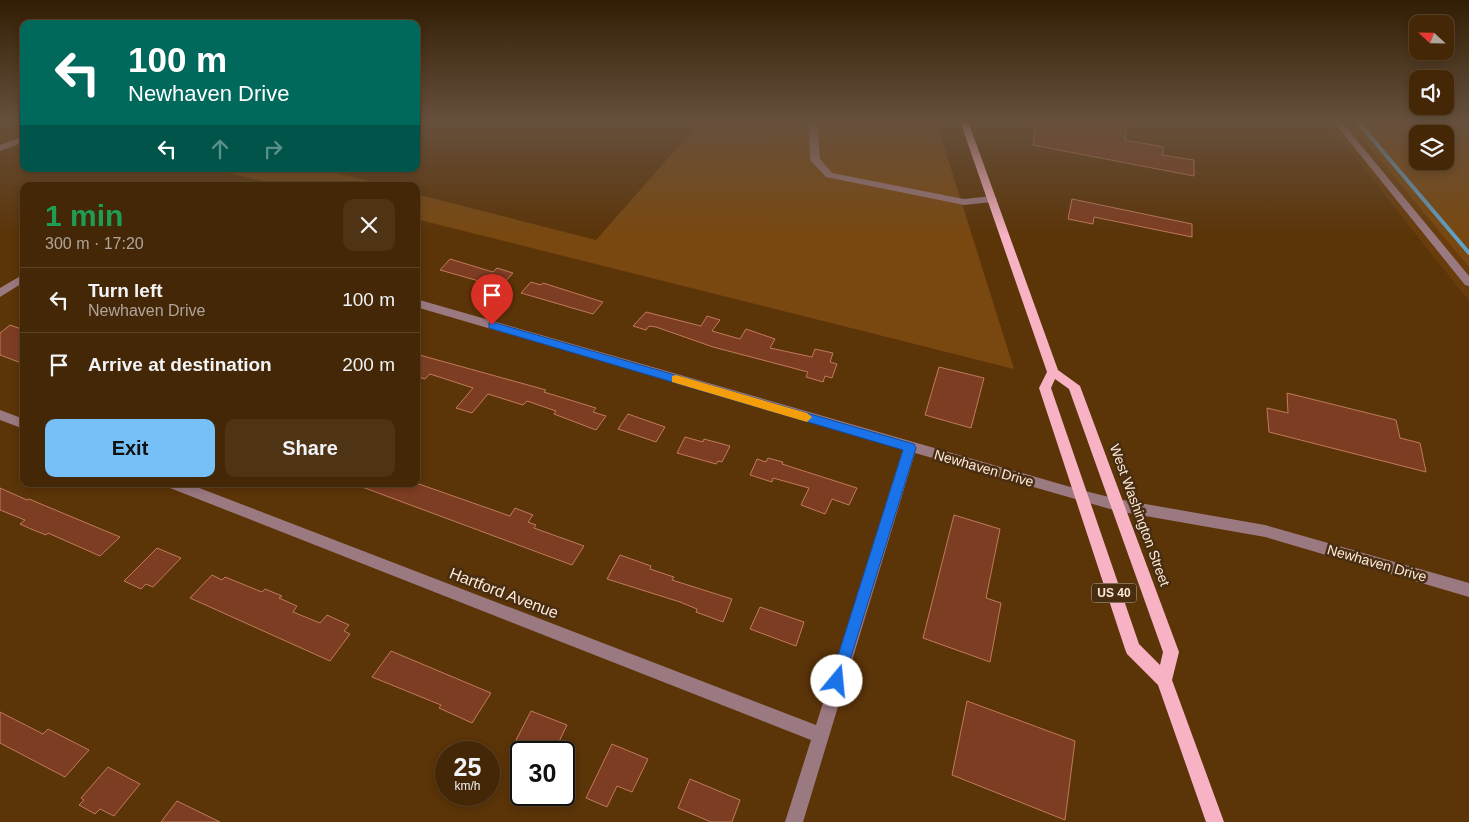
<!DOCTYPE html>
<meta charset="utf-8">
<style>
:root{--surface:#442706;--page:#4e3314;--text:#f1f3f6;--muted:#afa59b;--line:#5c4428;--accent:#77c0f7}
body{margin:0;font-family:Helvetica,sans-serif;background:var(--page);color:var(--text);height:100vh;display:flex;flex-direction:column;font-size:19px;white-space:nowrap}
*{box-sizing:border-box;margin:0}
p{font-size:16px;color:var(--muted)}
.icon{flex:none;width:28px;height:28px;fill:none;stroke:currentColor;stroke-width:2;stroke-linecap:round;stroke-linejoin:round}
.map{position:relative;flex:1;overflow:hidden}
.drawer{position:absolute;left:20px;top:182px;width:400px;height:305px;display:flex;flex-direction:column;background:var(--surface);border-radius:10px;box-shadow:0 2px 8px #0003,0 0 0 1px var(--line)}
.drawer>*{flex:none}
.guide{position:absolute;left:20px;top:20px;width:400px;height:152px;border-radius:10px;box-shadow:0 2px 8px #0003,0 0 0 1px var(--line);background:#00695c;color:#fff;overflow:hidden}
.needle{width:32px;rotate:292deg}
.buttons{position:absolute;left:1409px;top:15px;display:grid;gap:10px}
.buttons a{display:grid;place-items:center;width:45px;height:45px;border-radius:10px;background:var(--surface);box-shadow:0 2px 8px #0003,0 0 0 1px var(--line);font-size:25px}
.speed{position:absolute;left:435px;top:741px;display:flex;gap:10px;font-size:25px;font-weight:700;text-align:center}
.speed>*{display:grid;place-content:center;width:65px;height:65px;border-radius:50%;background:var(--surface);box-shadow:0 2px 8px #0003,0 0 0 1px var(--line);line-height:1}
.speed small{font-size:12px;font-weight:400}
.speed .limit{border:2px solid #111;border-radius:8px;background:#fff;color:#111}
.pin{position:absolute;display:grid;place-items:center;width:42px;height:42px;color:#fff;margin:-51px -21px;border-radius:50% 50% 50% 0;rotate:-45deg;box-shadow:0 0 5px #0007}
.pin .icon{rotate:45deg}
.me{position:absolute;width:55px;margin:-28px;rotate:17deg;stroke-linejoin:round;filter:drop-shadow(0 0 4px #0008)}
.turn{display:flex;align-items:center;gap:18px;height:105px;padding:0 25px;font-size:22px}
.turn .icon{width:65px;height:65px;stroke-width:2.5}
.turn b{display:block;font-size:35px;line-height:42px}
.lanes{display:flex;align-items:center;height:48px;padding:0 25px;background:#0003;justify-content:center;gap:25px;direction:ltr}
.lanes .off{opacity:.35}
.round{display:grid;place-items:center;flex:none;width:52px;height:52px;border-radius:10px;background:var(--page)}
.head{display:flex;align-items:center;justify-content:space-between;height:85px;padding:0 25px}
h1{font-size:30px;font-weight:600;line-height:38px;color:#1e9e55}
.primary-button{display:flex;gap:10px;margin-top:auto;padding:10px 25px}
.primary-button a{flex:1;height:58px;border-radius:10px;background:var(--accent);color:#111;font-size:20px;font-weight:600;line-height:58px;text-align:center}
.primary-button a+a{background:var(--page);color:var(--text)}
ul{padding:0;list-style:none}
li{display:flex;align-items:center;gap:15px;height:65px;padding:0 25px;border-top:1px solid var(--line)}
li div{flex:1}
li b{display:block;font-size:19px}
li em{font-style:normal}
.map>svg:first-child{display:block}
.built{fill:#683c0b;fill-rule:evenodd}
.green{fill:#794810;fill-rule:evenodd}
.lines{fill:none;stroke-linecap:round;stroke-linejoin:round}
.stream{stroke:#61a0c7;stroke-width:4}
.building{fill:#7d3d22;stroke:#c07a5d}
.minor{fill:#9b7981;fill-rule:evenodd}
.major{fill:#f7b2c3;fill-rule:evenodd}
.route{fill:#1a73e8;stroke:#114b97}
.slow{fill:#f59e0b}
.labels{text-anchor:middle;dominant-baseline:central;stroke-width:5;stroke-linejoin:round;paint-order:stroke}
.shield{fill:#492d11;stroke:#c6b19d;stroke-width:1}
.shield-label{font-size:12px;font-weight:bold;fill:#fce9d9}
.street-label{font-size:14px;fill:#fce9d9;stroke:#492d11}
.near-street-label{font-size:16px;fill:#fce9d9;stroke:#492d11}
</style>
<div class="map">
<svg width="1469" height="822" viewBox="0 0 1469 822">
<rect width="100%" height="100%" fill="#5b3408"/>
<path class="built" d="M 1327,121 L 1469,121 L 1469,301 L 1425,246 ZM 1418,134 L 1445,134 L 1445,161 L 1418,161 Z"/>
<g class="green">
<path d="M 701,121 L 936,121 L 1014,369 L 416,219 L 416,194 L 596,240 Z"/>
<path d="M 1348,121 L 1469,121 L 1469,267 ZM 1418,134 L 1445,134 L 1445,161 L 1418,161 Z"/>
<path d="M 212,169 L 321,169 L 388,186 L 283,186 Z"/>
</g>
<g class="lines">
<path class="stream" d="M 1357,121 L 1469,253"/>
</g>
<g class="building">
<path d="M 1037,121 L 1106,121 L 1127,125 L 1125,140 L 1164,147 L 1162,155 L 1194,160 L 1194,176 L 1033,145 Z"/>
<path d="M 1072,199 L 1192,224 L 1192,237 L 1094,217 L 1093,224 L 1068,219 Z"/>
<path d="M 450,259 L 493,272 L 497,268 L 513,273 L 501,286 L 493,285 L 440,270 Z"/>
<path d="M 531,282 L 541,285 L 543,283 L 603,302 L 593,314 L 521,293 Z"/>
<path d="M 646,312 L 701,326 L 707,316 L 720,320 L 712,331 L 740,339 L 746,329 L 775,339 L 770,348 L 812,357 L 815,349 L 833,353 L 830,362 L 837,364 L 832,378 L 825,376 L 823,382 L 806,377 L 808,372 L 713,347 L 656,327 L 649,326 L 646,330 L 633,326 Z"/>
<path d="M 10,325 L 24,330 L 24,364 L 0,355 L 0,333 Z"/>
<path d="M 416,354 L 546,390 L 544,392 L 596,408 L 593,412 L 606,416 L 596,430 L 554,414 L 556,411 L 527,401 L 523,405 L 488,394 L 472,413 L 456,408 L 473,388 L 430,374 L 425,379 L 416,376 Z"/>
<path d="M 939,367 L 984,378 L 971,428 L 925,415 Z"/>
<path d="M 1287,393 L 1396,420 L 1400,438 L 1420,443 L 1426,472 L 1269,432 L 1267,408 L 1288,413 Z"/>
<path d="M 628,414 L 665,427 L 656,442 L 618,429 Z"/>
<path d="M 685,437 L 703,442 L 704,439 L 730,446 L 722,462 L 718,461 L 716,464 L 677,453 Z"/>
<path d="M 768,458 L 783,462 L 782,464 L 857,488 L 849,505 L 832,499 L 825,514 L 801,505 L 809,488 L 773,478 L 772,482 L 750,475 L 757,459 L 766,462 Z"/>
<path d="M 354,484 L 419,484 L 510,516 L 515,508 L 533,515 L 528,522 L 536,525 L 534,528 L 584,546 L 572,565 Z"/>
<path d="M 0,488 L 27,500 L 29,499 L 120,537 L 100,556 L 48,533 L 46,535 L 31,529 L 20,524 L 25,520 L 0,510 Z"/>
<path d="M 954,515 L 1000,529 L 986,598 L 1001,603 L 990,662 L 923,638 Z"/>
<path d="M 157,548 L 181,558 L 153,587 L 146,584 L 141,589 L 124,581 Z"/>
<path d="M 620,555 L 651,566 L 650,569 L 674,577 L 672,580 L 732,599 L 723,622 L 696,612 L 697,609 L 680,602 L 607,579 Z"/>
<path d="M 212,575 L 222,580 L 225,577 L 262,592 L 265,589 L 282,596 L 279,598 L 297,606 L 293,612 L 320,623 L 327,615 L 349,625 L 344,631 L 350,634 L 330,661 L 190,598 Z"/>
<path d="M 760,607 L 804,622 L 796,646 L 750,629 Z"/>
<path d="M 391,651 L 491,693 L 472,723 L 439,708 L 441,705 L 372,677 Z"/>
<path d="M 967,701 L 1075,741 L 1065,820 L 952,775 Z"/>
<path d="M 531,711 L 567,725 L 554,752 L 534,752 L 536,747 L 516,740 Z"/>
<path d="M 0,712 L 43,734 L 48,729 L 89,750 L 65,777 L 0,743 Z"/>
<path d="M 612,744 L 648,759 L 632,792 L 617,786 L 607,807 L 586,798 Z"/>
<path d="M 108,767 L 140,784 L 114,816 L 100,809 L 95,814 L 79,805 L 84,800 L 81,798 Z"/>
<path d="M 690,779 L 740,800 L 732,822 L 711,822 L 678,808 Z"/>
<path d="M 177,801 L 220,822 L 161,822 Z"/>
</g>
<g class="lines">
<g class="minor">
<path d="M 809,121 L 817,121 L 820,159 L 832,173 L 964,199 L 992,196 L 997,199 L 992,202 L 964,205 L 826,177 L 810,160 Z"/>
<path d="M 1333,121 L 1341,121 L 1469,276 L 1469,286 L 1465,285 Z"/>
<path d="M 24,136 L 24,142 L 0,151 L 0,145 Z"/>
<path d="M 24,274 L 24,282 L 0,297 L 0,288 Z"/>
<path d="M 416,299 L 1081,490 L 1117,499 L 1265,525 L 1469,583 L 1469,597 L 1265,537 L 1117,511 L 915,453 L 803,822 L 785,822 L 811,740 L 170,488 L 168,484 L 189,484 L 816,725 L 903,449 L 416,307 Z"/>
<path d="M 0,410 L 24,419 L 24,429 L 0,420 Z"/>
</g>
<path class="major" d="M 960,121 L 968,121 L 1058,370 L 1080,386 L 1179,652 L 1172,680 L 1224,822 L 1206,822 L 1158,685 L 1127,654 L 1125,649 L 1039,388 L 1047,372 ZM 1055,379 L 1069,389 L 1163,652 L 1160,665 L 1139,644 L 1051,388 Z"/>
</g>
<linearGradient id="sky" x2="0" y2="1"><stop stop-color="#321d04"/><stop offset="0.51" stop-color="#66503d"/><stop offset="1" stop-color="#66503d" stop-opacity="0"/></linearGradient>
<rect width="1469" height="236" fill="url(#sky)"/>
<path class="route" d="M 492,322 L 914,444 L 916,448 L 842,686 L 837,688 L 832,686 L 830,681 L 903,450 L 489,328 L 489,323 Z"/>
<path class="slow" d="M 676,375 L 807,413 L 812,417 L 807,422 L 672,382 L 672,376 Z"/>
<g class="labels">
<rect class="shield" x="1091.5" y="583.5" width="45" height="19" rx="4"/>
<g class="shield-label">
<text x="1114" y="593">US 40</text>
</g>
<g class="street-label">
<text transform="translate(984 468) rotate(16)">Newhaven Drive</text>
<text transform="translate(1140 515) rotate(70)">West Washington Street</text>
<text transform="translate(1377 563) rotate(16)">Newhaven Drive</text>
</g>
<g class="near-street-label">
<text transform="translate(504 593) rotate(21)">Hartford Avenue</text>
</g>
</g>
</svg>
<div class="buttons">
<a><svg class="needle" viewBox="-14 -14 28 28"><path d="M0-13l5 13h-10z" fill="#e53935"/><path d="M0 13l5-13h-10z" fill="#afa59b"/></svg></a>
<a><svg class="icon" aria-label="sound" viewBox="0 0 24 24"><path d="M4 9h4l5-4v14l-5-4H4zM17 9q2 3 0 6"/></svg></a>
<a><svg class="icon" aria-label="layers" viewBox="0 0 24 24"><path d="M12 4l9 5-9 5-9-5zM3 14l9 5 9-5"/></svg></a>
</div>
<div class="speed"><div>25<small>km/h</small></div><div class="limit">30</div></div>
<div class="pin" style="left:492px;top:325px;background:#d93025"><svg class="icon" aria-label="arrive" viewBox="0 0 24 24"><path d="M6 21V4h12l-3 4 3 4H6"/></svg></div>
<svg class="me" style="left:837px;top:681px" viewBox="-20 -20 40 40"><circle r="19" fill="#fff"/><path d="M0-13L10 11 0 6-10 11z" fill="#1a73e8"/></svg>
<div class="guide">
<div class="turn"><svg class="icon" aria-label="left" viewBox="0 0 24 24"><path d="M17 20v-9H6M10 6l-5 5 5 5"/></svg><div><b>100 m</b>Newhaven Drive</div></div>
<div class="lanes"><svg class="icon" aria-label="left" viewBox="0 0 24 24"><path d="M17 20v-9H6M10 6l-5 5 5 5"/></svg><svg class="icon off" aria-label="ahead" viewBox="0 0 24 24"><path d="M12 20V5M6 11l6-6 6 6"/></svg><svg class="icon off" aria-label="right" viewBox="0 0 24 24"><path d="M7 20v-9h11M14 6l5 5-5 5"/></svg></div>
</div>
<section class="drawer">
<div class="head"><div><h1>1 min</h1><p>300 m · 17:20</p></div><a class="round"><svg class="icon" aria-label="close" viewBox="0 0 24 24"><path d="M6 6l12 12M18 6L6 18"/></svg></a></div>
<ul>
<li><svg class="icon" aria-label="left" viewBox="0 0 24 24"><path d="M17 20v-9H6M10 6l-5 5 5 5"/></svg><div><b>Turn left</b><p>Newhaven Drive</p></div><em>100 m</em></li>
<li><svg class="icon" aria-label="arrive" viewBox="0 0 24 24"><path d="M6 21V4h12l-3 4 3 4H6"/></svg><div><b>Arrive at destination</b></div><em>200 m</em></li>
</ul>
<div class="primary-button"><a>Exit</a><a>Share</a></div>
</section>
</div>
